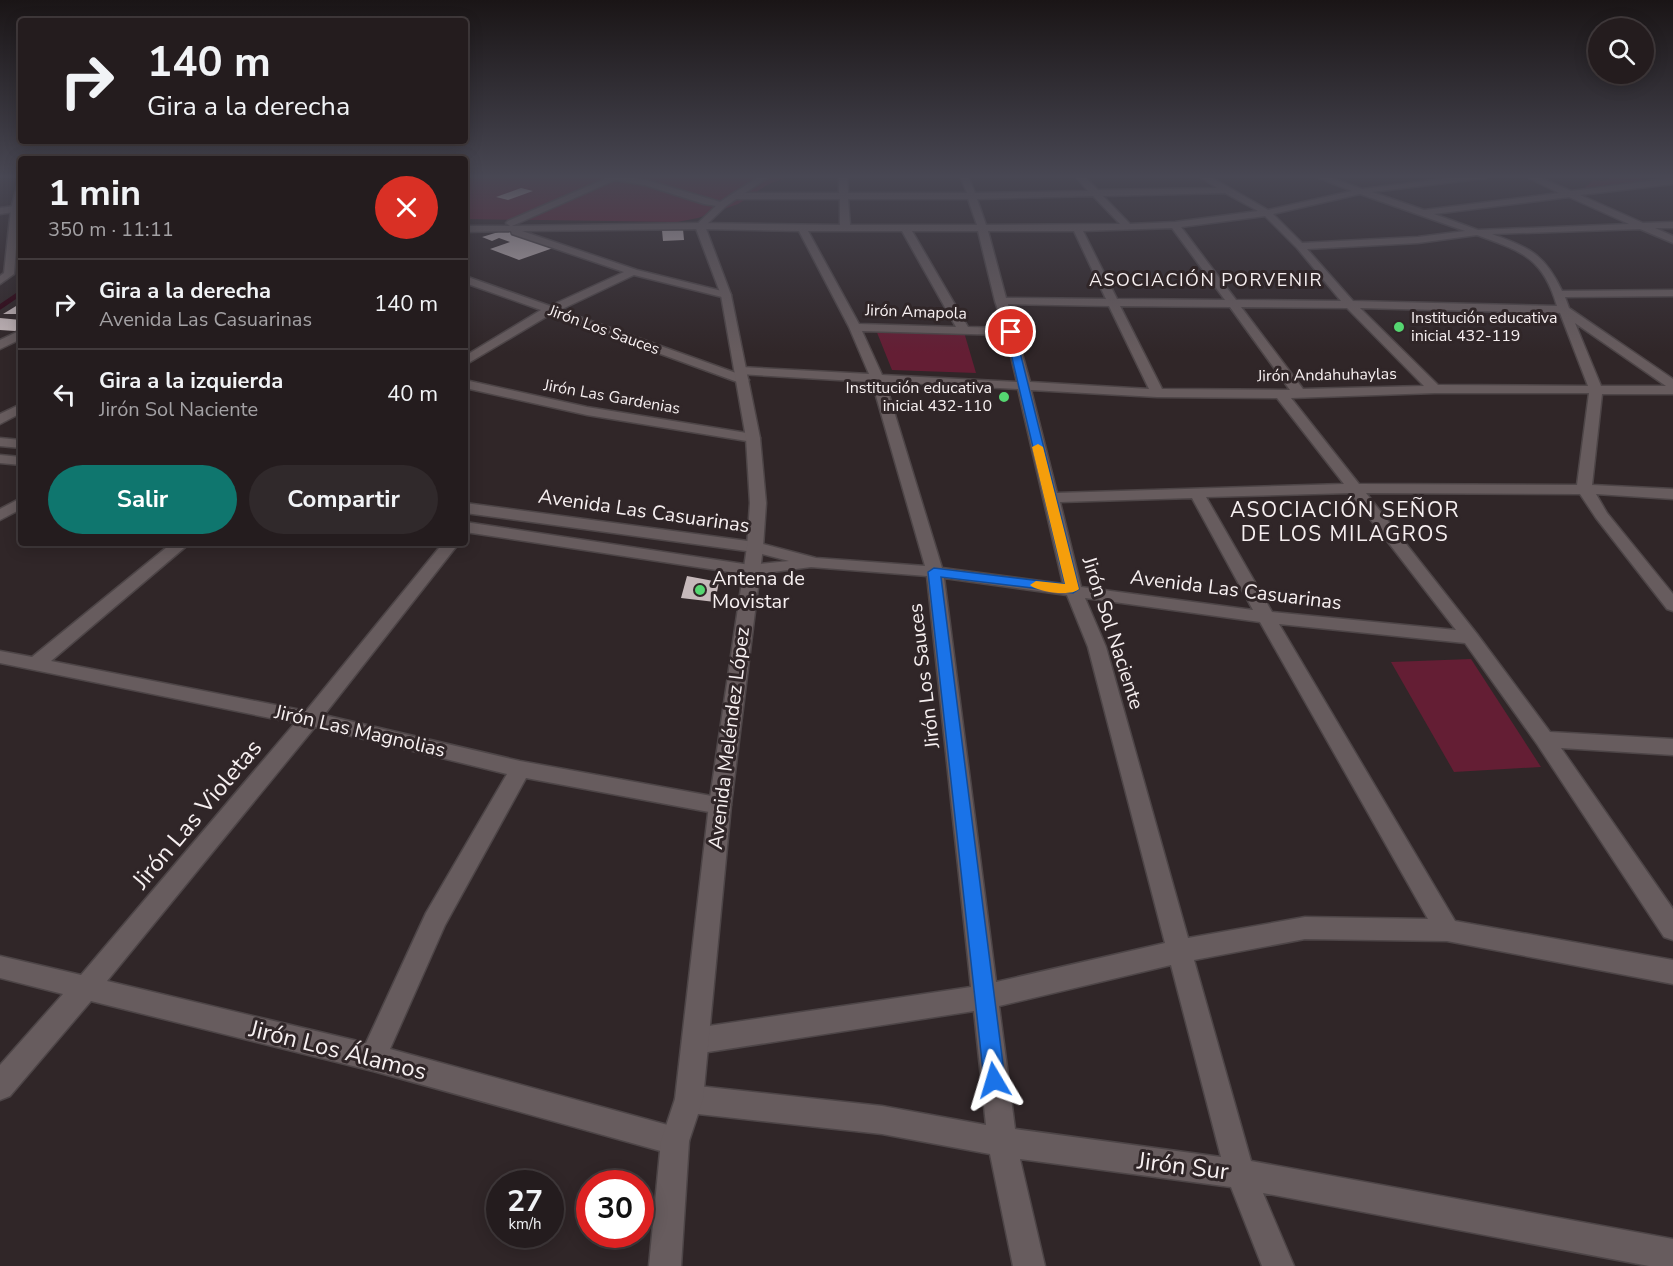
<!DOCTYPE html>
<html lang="es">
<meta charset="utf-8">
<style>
:root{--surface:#241c1e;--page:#30292b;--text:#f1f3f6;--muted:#a3a1a4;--line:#413a3c;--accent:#0f766e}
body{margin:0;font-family:"Nunito Sans",sans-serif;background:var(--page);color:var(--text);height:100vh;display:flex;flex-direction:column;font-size:22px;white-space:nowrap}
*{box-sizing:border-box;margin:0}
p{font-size:20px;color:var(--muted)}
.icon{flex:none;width:33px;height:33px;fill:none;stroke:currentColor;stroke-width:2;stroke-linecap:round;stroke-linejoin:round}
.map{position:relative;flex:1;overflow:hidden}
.details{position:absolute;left:18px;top:156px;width:450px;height:390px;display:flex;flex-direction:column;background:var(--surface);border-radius:6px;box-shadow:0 3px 15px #0003,0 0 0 2px var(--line)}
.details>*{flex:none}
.top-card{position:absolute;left:18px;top:18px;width:450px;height:126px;border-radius:6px;box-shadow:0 3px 15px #0003,0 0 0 2px var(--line);background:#241c1e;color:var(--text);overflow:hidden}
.fabs{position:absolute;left:1588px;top:18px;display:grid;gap:12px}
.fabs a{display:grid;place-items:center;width:66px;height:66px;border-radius:50%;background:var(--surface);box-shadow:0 3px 15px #0003,0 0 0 2px var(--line);font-size:30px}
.speed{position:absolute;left:486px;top:1170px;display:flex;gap:12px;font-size:30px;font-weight:700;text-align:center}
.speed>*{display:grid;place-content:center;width:78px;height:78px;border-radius:50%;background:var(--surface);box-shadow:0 3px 15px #0003,0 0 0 2px var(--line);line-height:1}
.speed small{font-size:15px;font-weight:400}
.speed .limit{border:9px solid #d22;background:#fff;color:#111}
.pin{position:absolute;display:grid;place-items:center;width:51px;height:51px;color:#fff;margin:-26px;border:3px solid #fff;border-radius:50%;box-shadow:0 2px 6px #0007}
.me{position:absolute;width:66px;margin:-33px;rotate:353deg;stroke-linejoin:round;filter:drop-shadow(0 0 4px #0008)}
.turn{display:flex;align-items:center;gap:21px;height:126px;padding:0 30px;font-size:27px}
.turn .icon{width:78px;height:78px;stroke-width:2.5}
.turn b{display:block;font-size:42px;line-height:51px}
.round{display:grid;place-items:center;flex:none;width:63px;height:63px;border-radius:32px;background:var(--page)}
.head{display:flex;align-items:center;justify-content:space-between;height:102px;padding:0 30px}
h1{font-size:36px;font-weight:700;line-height:45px}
.cta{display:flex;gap:12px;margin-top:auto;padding:12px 30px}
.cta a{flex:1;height:69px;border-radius:36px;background:var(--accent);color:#fff;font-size:24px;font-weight:700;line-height:69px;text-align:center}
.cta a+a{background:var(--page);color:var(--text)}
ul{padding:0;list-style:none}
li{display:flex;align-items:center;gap:18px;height:90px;padding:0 30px;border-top:2px solid var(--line)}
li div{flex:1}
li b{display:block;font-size:22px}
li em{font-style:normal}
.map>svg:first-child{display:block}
.green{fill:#641e34}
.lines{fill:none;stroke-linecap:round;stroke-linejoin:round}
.stream-far1{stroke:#2e0111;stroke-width:4}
.stream{stroke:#2e0111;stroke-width:5}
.building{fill:#c6b9bb}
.street-casing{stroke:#4d4547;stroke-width:3}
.secondary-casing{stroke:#4d4547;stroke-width:3}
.street{fill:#675c5e;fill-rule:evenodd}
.secondary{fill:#675c5e;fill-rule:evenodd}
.route{fill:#1a73e8;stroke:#114b97;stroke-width:1.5}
.slow{fill:#f59e0b}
.poi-dot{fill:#55d671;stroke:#302628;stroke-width:2}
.labels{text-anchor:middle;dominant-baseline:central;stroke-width:6;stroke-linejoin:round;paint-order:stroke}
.far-street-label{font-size:16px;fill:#f6eff0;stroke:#302628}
.far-poi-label{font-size:16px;fill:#f6eff0;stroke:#302628;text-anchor:start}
.far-neighbourhood-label{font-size:18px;letter-spacing:1.5px;fill:#f6eff0;stroke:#302628}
.street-label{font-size:20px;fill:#f6eff0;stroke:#302628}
.poi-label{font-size:20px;fill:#f6eff0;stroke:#302628;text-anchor:start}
.neighbourhood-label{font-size:21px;letter-spacing:1.5px;fill:#f6eff0;stroke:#302628}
.near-street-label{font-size:24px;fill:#f6eff0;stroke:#302628}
</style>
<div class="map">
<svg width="1673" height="1266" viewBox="0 0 1673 1266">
<rect width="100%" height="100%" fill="#302628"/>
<g class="green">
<path d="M 465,176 L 790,176 L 767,185 L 738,204 L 698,218 L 677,222 L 465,219 Z"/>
<path d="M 1606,176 L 1636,176 L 1648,182 L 1614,178 L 1645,182 L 1583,190 L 1593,180 L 1606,181 L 1610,178 Z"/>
<path d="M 876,330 L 964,332 L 976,373 L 892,370 Z"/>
<path d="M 1471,659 L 1541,767 L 1454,772 L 1391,662 Z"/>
</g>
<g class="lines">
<path class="stream-far1" d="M 17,296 L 21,293"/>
<path class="stream" d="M 0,307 L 19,294"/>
</g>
<g class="building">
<path d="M 521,188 L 533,191 L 508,200 L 496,197 Z"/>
<path d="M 683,229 L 684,240 L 663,241 L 662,230 Z"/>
<path d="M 505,230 L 556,247 L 519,260 L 490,249 L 510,242 L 499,238 L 492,241 L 482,237 Z"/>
<path d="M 21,303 L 21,314 L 3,314 Z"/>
<path d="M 0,318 L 21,320 L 21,328 L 15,331 L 0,330 Z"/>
<path d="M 687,576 L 719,582 L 715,602 L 681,598 Z"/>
</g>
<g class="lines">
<g class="street-casing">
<g id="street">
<path d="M 600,176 L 619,176 L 646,180 L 727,204 L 723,207 L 704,204 L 645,185 L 615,180 L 512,226 L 700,223 L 840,225 L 840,199 L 734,199 L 730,196 L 734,193 L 839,193 L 839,176 L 847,176 L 848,193 L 967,193 L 960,176 L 968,176 L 975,193 L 1088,191 L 1075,176 L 1084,176 L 1098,190 L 1217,188 L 1199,176 L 1209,176 L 1268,210 L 1352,191 L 1314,176 L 1326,176 L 1362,189 L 1466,176 L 1490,176 L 1486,178 L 1372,192 L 1424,210 L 1559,193 L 1525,176 L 1536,176 L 1571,191 L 1673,178 L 1673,184 L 1580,195 L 1643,223 L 1673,222 L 1673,228 L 1655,228 L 1673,236 L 1673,243 L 1640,229 L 1492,234 C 1529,248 1544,253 1562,291 L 1673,290 L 1673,296 L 1565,297 L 1569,308 L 1673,379 L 1673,394 L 1602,394 L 1592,485 L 1673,489 L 1673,499 L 1596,494 L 1607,513 L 1673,594 L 1673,611 L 1667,609 L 1596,518 L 1580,494 L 1366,493 L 1477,634 L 1550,732 L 1673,739 L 1673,755 L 1561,748 L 1673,909 L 1673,940 L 1664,937 L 1537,744 L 1465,643 L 1279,624 L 1455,921 L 1673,960 L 1673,984 L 1447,941 L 1305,939 L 1194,960 L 1251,1161 L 1673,1239 L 1673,1266 L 1649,1266 L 1263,1193 L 1294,1266 L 1262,1266 L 1231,1187 L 1020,1159 L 1045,1266 L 1013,1266 L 990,1154 L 882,1134 L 689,1113 L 679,1109 L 675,1099 L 679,1089 L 689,1085 L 882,1106 L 986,1125 L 974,1011 L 695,1054 L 686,1050 L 682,1041 L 686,1032 L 695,1028 L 971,987 L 927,576 L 811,567 L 750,575 L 465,532 L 465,522 L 750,565 L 789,561 L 754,552 L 465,513 L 465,503 L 755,542 L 816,558 L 925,566 L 872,382 L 739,374 L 749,380 L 743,384 L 551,314 L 465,365 L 465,356 L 541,310 L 465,283 L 465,276 L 550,306 L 624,272 L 512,234 L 511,231 L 465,232 L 465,226 L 510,226 L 506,223 L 508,221 L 605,179 ZM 1225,193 L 1258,211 L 1175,222 L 1130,224 L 1103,196 ZM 1360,194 L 1465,231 L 1418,237 L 1302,243 L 1273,214 ZM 1093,196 L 1120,224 L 986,225 L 977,199 ZM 1569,197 L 1629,224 L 1478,230 L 1434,214 ZM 848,199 L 968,199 L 977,225 L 850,225 ZM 1265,216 L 1297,248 L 1341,301 L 1236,300 L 1181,227 ZM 1172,228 L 1225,300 L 1117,299 L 1083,231 ZM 700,229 L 799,231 L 849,327 L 869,374 L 741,367 L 737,368 L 736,373 L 560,310 L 634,275 L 726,298 L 731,295 L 730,293 L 637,270 L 522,231 ZM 808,231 L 902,231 L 956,327 L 859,324 ZM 912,231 L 978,231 L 995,301 L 1004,328 L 968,327 ZM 988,231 L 1074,231 L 1106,299 L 1006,298 ZM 1477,235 C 1521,251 1543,257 1557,306 L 1353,301 L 1307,249 L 1418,243 ZM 1008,304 L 1109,306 L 1149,389 L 1030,382 ZM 1120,306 L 1230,307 L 1290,390 L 1162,389 ZM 1241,307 L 1347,308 L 1424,386 L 1303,389 ZM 1360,308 L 1560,313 L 1588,386 L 1438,385 ZM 1575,323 L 1666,386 L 1601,386 ZM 862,331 L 1006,335 L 1017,382 L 882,375 ZM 885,382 L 1018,389 L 1063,584 L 942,568 ZM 1031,390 L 1157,397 L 1277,398 L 1344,484 L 1057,493 ZM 1435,393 L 1589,393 L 1577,485 L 1359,484 L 1291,398 ZM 1350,493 L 1456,630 L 1272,612 L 1206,497 ZM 1192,498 L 1253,610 L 1081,587 L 1060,502 ZM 944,578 L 1067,595 L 1088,647 L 1165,943 L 996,982 ZM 1085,598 L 1260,622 L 1428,919 L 1305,917 L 1188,938 L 1106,647 ZM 1171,965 L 1221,1157 L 1015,1129 L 999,1006 Z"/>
<path d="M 21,183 L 14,274 L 0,284 L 0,276 L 4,273 L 11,209 L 17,186 Z"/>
<path d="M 17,332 L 21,333 L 21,339 L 0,349 L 0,340 Z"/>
<path d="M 465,380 L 587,407 L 753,434 L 760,438 L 753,442 L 587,415 L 465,388 Z"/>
<path d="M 21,404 L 21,413 L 0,424 L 0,414 Z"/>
<path d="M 0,438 L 21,440 L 21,448 L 0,446 Z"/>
<path d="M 0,455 L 21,457 L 21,465 L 0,463 Z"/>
<path d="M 21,498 L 21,509 L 0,520 L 0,509 Z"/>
<path d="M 172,543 L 190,543 L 51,661 L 306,711 L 443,543 L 459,543 L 324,715 L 520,761 L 728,799 L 731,805 L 728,811 L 720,814 L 526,778 L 445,925 L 390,1049 L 675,1127 L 685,1131 L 689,1141 L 685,1151 L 675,1155 L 373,1071 L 91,1001 L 10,1096 L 0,1100 L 0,1065 L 63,994 L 0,978 L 0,956 L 81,975 L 295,723 L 0,663 L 0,651 L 32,657 ZM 315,727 L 507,774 L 426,913 L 366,1043 L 107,981 Z"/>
</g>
</g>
<g class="secondary-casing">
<g id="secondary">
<path d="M 760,176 L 770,176 L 726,206 L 705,226 L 731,295 L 760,438 L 766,503 L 763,547 L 731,805 L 703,1099 L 689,1141 L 681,1266 L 649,1266 L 661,1141 L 675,1099 L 709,805 L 747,547 L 750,503 L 746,438 L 721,295 L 695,226 L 720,202 Z"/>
<path d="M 21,205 L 21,211 L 0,214 L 0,208 Z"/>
</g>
</g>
<use href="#street" class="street"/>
<use href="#secondary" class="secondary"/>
</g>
<linearGradient id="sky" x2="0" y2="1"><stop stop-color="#1a1516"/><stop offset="0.5" stop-color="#484753"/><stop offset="1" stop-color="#484753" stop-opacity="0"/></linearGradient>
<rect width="1673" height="353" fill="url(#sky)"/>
<path class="route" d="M 1011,330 L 1015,332 L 1079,589 L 1073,593 L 941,577 L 1005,1080 L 1002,1087 L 994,1090 L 987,1087 L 984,1080 L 928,572 L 934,568 L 1065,584 L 1006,332 Z"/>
<path class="slow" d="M 1038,444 L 1043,447 L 1079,589 C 1071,597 1038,592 1030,585 L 1036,581 L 1065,584 L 1032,447 Z"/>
<g class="poi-dot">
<circle cx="1399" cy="327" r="6"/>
<circle cx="1004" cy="397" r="6"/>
<circle cx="700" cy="590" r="6"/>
</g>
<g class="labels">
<g class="far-street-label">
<text transform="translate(916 312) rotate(2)">Jirón Amapola</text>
<text transform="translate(604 330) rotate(20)">Jirón Los Sauces</text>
<text transform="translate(1327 375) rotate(-1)">Jirón Andahuhaylas</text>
<text transform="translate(612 397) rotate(10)">Jirón Las Gardenias</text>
</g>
<g class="far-poi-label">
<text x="1411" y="318">Institución educativa<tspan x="1411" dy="18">inicial 432-119</tspan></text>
<text x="992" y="388" text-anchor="end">Institución educativa<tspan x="992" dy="18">inicial 432-110</tspan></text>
</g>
<g class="far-neighbourhood-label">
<text x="1206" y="280">ASOCIACIÓN PORVENIR</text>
</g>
<g class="street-label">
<text transform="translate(644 511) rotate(8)">Avenida Las Casuarinas</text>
<text transform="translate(1236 590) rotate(7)">Avenida Las Casuarinas</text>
<text transform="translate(1113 633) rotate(72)">Jirón Sol Naciente</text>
<text transform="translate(924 676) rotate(-97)">Jirón Los Sauces</text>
<text transform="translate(360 731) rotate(13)">Jirón Las Magnolias</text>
<text transform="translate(729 738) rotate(-83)">Avenida Meléndez López</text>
</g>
<g class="poi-label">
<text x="712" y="578">Antena de<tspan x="712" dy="23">Movistar</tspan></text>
</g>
<g class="neighbourhood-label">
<text x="1345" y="510">ASOCIACIÓN SEÑOR<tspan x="1345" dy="24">DE LOS MILAGROS</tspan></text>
</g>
<g class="near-street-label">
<text transform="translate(197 814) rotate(-50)">Jirón Las Violetas</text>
<text transform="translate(338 1050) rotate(14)">Jirón Los Álamos</text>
<text transform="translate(1183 1166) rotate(7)">Jirón Sur</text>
</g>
</g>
</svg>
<div class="fabs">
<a><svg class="icon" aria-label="search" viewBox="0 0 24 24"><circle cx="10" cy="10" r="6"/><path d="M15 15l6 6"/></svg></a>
</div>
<div class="speed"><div>27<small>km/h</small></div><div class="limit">30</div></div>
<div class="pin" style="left:1011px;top:332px;background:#d93025"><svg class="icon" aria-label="arrive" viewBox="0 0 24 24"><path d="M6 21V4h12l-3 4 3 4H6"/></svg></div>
<svg class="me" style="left:994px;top:1080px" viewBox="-20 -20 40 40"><path d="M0-17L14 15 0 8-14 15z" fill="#1a73e8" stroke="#fff" stroke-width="4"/></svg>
<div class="top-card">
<div class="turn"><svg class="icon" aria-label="right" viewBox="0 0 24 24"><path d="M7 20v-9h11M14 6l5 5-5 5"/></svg><div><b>140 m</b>Gira a la derecha</div></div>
</div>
<section class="details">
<div class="head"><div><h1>1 min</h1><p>350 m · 11:11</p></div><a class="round" style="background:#d93025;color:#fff"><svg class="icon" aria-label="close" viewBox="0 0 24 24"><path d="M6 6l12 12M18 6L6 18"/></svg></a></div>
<ul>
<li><svg class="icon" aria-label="right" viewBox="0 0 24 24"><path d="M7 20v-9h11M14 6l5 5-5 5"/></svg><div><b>Gira a la derecha</b><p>Avenida Las Casuarinas</p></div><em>140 m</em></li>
<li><svg class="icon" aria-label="left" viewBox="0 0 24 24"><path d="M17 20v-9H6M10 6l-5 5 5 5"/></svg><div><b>Gira a la izquierda</b><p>Jirón Sol Naciente</p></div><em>40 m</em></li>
</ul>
<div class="cta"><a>Salir</a><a>Compartir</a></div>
</section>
</div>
